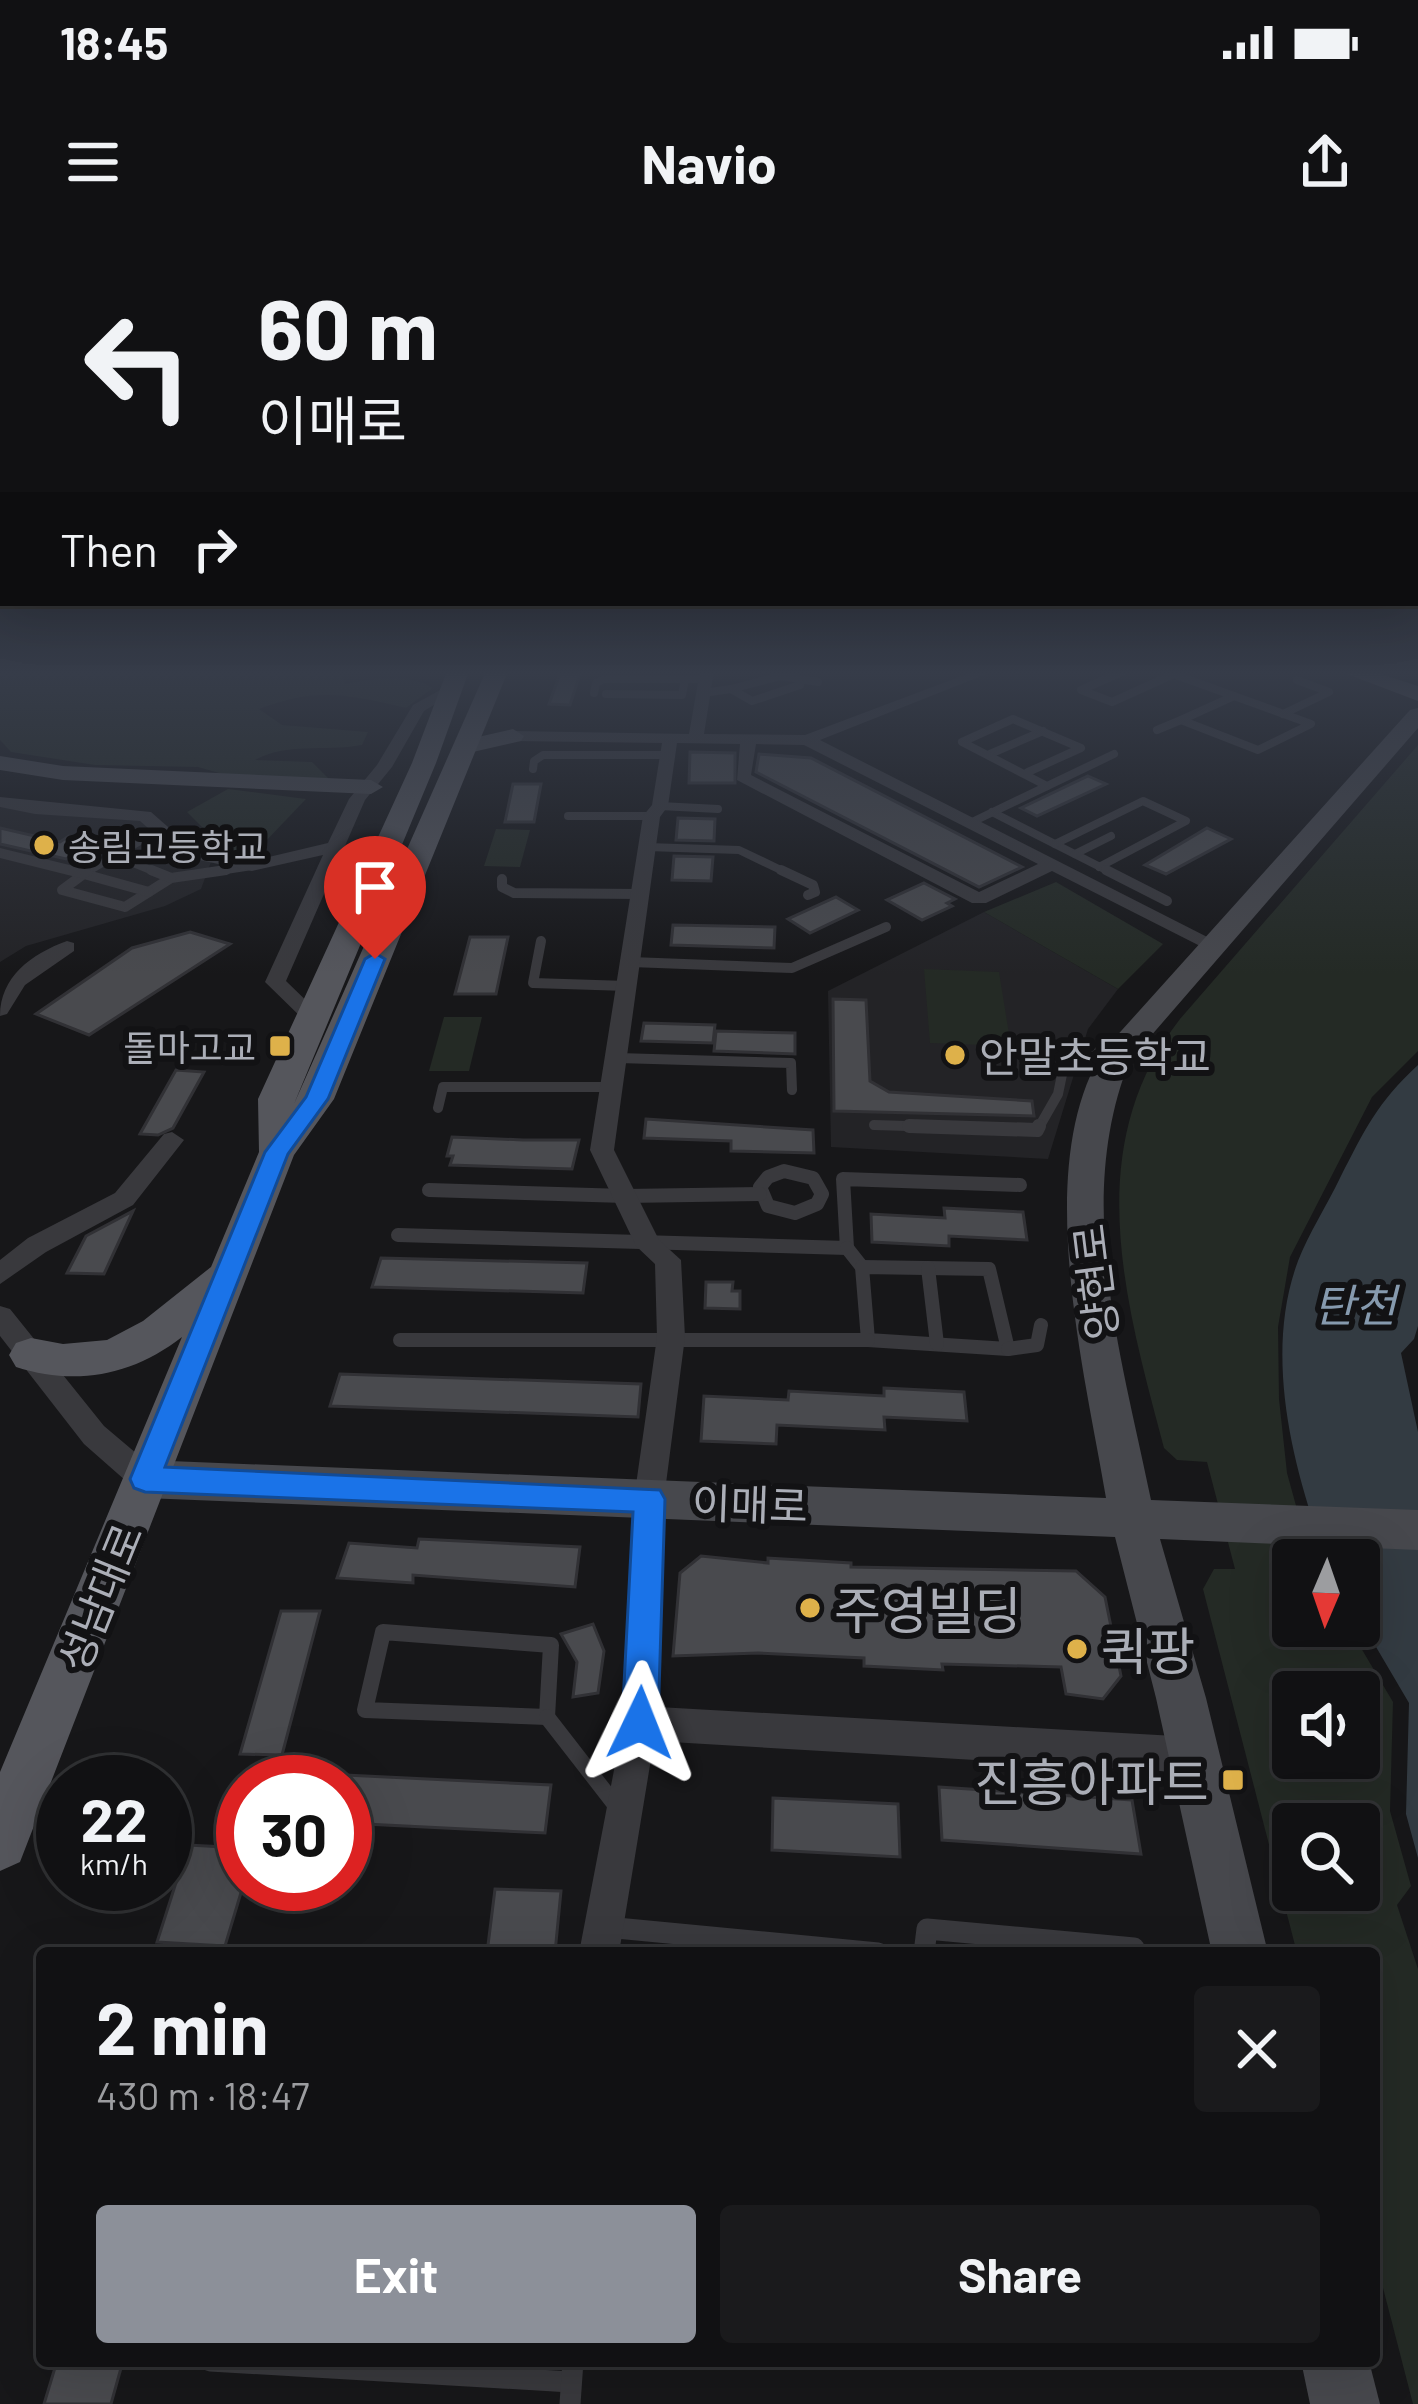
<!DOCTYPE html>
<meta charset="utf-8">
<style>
:root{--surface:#111113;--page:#1a1a1c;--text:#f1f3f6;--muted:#9c9da0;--line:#303133;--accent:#8c9099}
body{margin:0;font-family:Barlow,"Noto Sans KR",sans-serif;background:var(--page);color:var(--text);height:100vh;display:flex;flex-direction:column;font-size:45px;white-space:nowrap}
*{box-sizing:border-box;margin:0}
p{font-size:39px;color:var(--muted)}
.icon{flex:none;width:66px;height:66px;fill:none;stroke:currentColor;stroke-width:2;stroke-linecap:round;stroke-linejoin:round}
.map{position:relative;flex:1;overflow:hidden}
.side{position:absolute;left:36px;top:1707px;width:1344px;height:420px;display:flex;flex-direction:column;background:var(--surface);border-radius:12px;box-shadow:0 12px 48px #0002,0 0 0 3px var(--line)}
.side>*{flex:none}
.banner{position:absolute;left:0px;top:0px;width:1419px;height:366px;box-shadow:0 12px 48px #0002,0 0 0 3px var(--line);background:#111113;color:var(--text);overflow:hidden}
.needle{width:78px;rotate:182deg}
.controls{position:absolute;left:1272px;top:1299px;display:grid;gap:24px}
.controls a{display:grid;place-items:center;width:108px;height:108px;border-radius:12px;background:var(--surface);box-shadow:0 12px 48px #0002,0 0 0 3px var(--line);font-size:60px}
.speed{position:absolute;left:36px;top:1515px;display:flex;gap:24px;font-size:60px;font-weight:700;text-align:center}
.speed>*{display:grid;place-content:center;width:156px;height:156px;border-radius:50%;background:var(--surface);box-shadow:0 12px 48px #0002,0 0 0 3px var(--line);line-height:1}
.speed small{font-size:30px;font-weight:400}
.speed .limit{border:18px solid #d22;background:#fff;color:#111}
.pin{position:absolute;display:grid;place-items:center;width:102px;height:102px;color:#fff;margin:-123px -51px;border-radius:50% 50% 50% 0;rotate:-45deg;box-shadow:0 0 12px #0007}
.pin .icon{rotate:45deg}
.me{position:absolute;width:132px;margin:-66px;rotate:2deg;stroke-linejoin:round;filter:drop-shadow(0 0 9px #0008)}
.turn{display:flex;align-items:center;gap:42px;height:252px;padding:0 60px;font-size:54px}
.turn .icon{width:156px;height:156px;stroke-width:2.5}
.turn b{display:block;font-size:84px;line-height:102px}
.then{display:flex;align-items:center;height:114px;padding:0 60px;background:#0003;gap:24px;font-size:45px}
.round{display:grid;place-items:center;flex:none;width:126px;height:126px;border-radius:12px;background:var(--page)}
.head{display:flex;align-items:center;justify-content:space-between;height:204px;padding:0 60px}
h1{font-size:72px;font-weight:700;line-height:90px}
.primary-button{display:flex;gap:24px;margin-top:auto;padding:24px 60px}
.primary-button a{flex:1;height:138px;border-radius:12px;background:var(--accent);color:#fff;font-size:48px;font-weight:700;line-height:138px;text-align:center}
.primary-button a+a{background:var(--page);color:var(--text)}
.status{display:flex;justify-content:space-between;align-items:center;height:84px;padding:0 60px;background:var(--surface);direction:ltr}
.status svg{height:33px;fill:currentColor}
header{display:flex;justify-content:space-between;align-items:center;height:156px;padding:0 60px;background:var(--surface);font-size:54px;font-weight:700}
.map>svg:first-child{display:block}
.built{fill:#232326}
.green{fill:#242a25;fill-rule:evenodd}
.water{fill:#333b42}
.building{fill:#494a4e;stroke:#313135;stroke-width:3}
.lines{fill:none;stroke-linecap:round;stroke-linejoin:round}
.lane-far4{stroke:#39393d;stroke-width:8}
.lane-far3{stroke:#39393d;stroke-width:10}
.lane-far2{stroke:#39393d;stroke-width:14}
.lane-far1{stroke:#39393d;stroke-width:16}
.lane{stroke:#39393d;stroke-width:21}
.street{fill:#39393d;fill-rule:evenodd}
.secondary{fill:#47484d;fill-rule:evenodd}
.primary{fill:#55565c;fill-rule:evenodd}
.route{fill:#1a73e8;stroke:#114b97;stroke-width:3}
.poi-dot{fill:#deb14a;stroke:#121214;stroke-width:4.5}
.labels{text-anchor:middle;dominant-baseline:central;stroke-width:12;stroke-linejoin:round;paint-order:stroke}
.far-poi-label{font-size:36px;fill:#abaeb7;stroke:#121214;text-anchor:start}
.poi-label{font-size:42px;fill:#abaeb7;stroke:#121214;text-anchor:start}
.street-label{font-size:42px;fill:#abaeb7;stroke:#121214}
.water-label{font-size:45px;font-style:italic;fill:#869aae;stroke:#121214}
.near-poi-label{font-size:51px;fill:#abaeb7;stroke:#121214;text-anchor:start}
</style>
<div class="status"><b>18:45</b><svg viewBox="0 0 49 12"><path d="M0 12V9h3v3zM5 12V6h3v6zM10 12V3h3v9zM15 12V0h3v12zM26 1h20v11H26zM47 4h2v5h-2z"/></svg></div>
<header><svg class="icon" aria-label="menu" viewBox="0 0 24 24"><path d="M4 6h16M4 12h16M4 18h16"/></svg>Navio<svg class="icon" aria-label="share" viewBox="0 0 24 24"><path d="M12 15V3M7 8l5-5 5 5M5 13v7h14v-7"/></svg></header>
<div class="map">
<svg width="1418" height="2164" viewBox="0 0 1418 2164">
<rect width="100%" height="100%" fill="#171719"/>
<g class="built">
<path d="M 0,567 L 141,578 L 212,619 L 201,649 L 165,666 L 26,706 L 0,722 Z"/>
<path d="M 984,672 L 1118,749 L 1088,789 L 1048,919 L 831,907 L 828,751 Z"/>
</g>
<g class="green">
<path d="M 0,431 L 343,431 L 345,444 C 374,439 406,432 433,448 L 406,468 C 347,454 316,447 259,469 L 282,485 L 368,492 L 362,505 C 324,512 288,502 255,520 L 312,522 L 329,539 L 254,543 L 198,527 L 95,525 L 11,512 L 0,500 Z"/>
<path d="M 1418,505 L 1418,811 L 1372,857 L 1290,1017 L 1278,1087 L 1279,1159 L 1287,1233 L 1311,1320 L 1293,1320 L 1293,1386 L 1348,1386 L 1393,1462 L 1390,1571 L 1411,1646 L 1397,1665 L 1418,1729 L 1418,2164 L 1413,2164 L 1374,2013 L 1374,1713 L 1297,1713 L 1203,1349 L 1214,1329 L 1235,1329 L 1207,1222 L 1177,1220 L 1164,1208 C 1126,1064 1079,908 1180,779 ZM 1293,1452 L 1359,1452 L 1359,1518 L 1293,1518 ZM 1293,1584 L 1359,1584 L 1359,1650 L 1293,1650 Z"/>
<path d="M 228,549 L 306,559 L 265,602 L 228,613 L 187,572 Z"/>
<path d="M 496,589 L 530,590 L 520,627 L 484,626 Z"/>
<path d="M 1056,642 L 1163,704 L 1118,749 L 984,672 Z"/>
<path d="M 924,729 L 999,732 L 1011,806 L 930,803 Z"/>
<path d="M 444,777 L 482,777 L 469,831 L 429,831 Z"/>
</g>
<path class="water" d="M 1418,825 L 1418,1086 L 1414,1099 L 1401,1113 L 1418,1192 L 1418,1618 L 1406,1574 L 1409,1463 L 1359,1378 L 1359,1320 L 1327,1320 C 1293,1230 1263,1115 1298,1021 C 1309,993 1327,965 1340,938 C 1365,889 1377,863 1418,825 Z"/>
<g class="building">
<path d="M 561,431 L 581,431 L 570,465 L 549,464 Z"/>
<path d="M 690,512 L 735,513 L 735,543 L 689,543 Z"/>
<path d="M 759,514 L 811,518 L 1022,627 L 979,647 L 756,532 Z"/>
<path d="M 1088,536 L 1106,544 L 1037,576 L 1021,568 Z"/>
<path d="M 513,544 L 541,544 L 534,582 L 505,582 Z"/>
<path d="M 678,578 L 715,579 L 714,601 L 676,600 Z"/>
<path d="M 0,588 L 60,602 L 69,596 L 93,602 L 66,619 L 0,604 Z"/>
<path d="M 1207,588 L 1231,599 L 1166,634 L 1145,625 Z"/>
<path d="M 674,616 L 713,617 L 711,641 L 672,640 Z"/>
<path d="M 924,643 L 955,659 L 947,663 L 952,666 L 922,680 L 887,660 Z"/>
<path d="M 836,657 L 858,670 L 810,693 L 788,679 Z"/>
<path d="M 673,685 L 775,687 L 774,708 L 671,705 Z"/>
<path d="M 190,692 L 230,704 L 89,795 L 36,774 L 132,708 Z"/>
<path d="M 470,697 L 508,697 L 496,754 L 455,754 Z"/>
<path d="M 833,759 L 866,760 L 870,841 L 889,852 L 1032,861 L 1034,876 L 834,871 Z"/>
<path d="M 644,783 L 715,785 L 713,803 L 641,801 Z"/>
<path d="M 716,791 L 795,793 L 795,814 L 714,811 Z"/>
<path d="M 176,830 L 204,832 L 173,888 L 158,895 L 140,894 Z"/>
<path d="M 646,879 L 813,890 L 814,913 L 731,911 L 731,901 L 644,898 Z"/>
<path d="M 452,897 L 523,900 L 579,900 L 572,929 L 450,925 L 453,916 L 447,916 Z"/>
<path d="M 944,968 L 1023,972 L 1027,1000 L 949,996 L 949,1006 L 872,1002 L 871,974 L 945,978 Z"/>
<path d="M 133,971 L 104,1034 L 67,1033 L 86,996 Z"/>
<path d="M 381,1018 L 587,1023 L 583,1053 L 372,1047 Z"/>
<path d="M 706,1042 L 733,1042 L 732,1051 L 740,1051 L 740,1069 L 705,1068 Z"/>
<path d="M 340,1134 L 641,1144 L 638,1177 L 330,1166 Z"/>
<path d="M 884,1148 L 964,1152 L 967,1181 L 884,1177 L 885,1190 L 777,1185 L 776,1204 L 701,1201 L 704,1156 L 788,1160 L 789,1151 L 884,1156 Z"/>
<path d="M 419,1299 L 580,1307 L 575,1347 L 413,1335 L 413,1343 L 337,1338 L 349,1303 L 417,1308 Z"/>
<path d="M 701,1316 L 768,1323 L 768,1318 L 851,1323 L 851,1327 L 1076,1331 L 1105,1357 L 1121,1436 L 1103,1459 L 1066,1454 L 1061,1427 L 942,1424 L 943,1430 L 864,1426 L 864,1418 L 758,1413 L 673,1416 L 680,1333 Z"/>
<path d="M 281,1371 L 320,1371 L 282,1515 L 240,1514 Z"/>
<path d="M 593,1384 L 604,1411 L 598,1453 L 573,1457 L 577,1422 L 561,1394 Z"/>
<path d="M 345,1535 L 551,1545 L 545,1593 L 345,1583 Z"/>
<path d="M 939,1547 L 1132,1560 L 1141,1614 L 942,1600 Z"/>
<path d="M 773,1558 L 898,1564 L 900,1617 L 772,1610 Z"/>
<path d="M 188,1605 L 243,1608 L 243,1646 L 225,1706 L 157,1702 Z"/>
<path d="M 495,1649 L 561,1651 L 555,1713 L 487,1713 Z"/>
<path d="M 57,2121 L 123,2121 L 111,2164 L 44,2164 Z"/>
</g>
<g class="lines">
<g class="lane-far4">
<path d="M 1124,431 L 1081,450 L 1112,462 L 1176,433"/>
<path d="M 1165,431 L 1234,456"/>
<path d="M 731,449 L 781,436 L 818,442"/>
<path d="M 594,453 L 596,443 L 604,439 L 706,439"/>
<path d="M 703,453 L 731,449 L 752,461 L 800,445"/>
<path d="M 606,454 L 682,455 L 685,439"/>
<path d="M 1234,456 L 1311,484 L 1258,510 L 1181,480 Z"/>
<path d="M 1283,474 L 1329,452 L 1297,440"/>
<path d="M 1157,490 L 1181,480"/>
<path d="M 990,514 L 1043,491"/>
<path d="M 533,529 L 534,521 L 543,515 L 669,515"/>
<path d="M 1028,532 L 1081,508 L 1013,479 L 962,502 L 1047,546"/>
<path d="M 660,566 L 718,569"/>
<path d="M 992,572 L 1112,633"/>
<path d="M 568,576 L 652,576"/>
<path d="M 970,583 L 1114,514"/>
<path d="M 1055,604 L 1143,561 L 1186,581 L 1099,627"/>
<path d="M 647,607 L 739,610 L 787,633"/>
<path d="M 111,614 L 158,633"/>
<path d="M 1075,614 L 1111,596"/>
<path d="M 85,633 L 162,588"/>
<path d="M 206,633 L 252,626"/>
</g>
<g class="lane-far3">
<path d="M 89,630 L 62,650 L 125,667 L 171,638 L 226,630"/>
<path d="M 151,630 L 171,638"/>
<path d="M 781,630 L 813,645 L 815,652 L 808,655"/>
<path d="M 1106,630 L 1167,661"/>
<path d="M 84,634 L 149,652"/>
<path d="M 502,639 L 502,647 L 514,653 L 640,654"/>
<path d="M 541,701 L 533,743 L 627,746"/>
<path d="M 631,722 L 792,728 L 886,687"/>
<path d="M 618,818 L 791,823 L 792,850"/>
<path d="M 438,868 L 443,847 L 613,847"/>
<path d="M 874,885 L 1007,889"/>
<path d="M 1038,889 L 1058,854 L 1065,820 L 1088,811 L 1115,817"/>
</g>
<g class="lane-far2">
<path d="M 909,886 L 1037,890 L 1039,886"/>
<path d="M 784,931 L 813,938 L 822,954 L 817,964 L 795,973 L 768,966 L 760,947 L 768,937 Z"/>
<path d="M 429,950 L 625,956 L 760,954"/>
<path d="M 398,995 L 847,1008 L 843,939 L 1020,945"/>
<path d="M 847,1008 L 862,1027"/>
<path d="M 862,1027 L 989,1029 L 1008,1109 L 868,1100 Z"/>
<path d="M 928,1028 L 937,1104"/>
<path d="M 400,1100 L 868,1100"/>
<path d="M 1008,1109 L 1037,1105 L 1041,1085"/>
</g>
<g class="lane-far1">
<path d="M 383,1392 L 551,1405 L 547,1477 L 365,1470 Z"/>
<path d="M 547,1477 L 620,1571"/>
</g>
<g class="lane">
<path d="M 606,1687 L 878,1713"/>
<path d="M 924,1713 L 927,1689 L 1134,1708 L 1135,1713"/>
<path d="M 210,2121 L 571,2142"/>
<path d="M 570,2164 L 573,2121"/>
</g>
<g class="street">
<path d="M 700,431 L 714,431 L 704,494 L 805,495 L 975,431 L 994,431 L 820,500 L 1221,704 L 1204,708 L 1052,631 L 986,663 L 972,663 L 737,540 L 740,504 L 677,503 L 668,566 L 660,577 L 614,910 L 659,1000 L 681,1020 L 685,1097 L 664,1259 L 658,1467 L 1193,1497 L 1206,1502 L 1211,1515 L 1206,1528 L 1193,1533 L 654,1501 L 619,1713 L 579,1713 L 623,1483 L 634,1259 L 657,1097 L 655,1024 L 636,1006 L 590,910 L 643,576 L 652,565 L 662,503 L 513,501 L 505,496 L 513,491 L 689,494 ZM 756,504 L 804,505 L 1038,624 L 979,652 L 751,535 Z"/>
<path d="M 453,443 L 460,447 L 458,450 L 424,471 L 392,527 L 365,560 L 286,741 L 320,774 L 320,782 L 306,782 L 265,742 L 323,615 L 252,631 L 180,616 L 140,581 L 35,574 L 0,567 L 0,557 L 151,572 L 192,608 L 252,621 L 328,603 L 349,559 L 377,525 L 413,465 Z"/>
<path d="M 0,608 L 90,630 L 93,634 L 84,639 L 0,618 Z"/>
<path d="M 67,701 L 74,703 L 74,711 L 25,745 L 7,774 L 0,776 C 0,737 31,714 67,701 Z"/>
<path d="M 172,892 L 184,900 L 133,965 L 46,1012 L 0,1044 L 0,1020 L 28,998 L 115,953 L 164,894 Z"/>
<path d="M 0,1066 L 10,1069 L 104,1186 L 156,1230 L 160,1239 L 156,1248 L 145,1252 L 134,1248 L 84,1204 L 0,1096 Z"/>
</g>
<g class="secondary">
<path d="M 1418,468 L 1418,488 L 1130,820 C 1073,961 1122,1117 1151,1260 L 1418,1270 L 1418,1310 L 1160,1299 L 1206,1458 L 1268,1713 L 1212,1713 L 1156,1458 L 1115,1297 L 145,1258 L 130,1252 L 123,1239 L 130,1226 L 145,1220 L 1106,1258 C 1085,1132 1031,924 1104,810 L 1410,470 Z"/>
<path d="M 513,489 L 524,496 L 521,501 L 464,514 L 453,507 L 456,502 Z"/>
<path d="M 0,516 L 63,526 L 371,540 L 383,547 L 371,554 L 63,540 L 0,530 Z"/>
<path d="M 1301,2121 L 1369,2121 L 1380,2164 L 1310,2164 Z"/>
</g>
<g class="primary">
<path d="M 447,431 L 469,431 L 436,523 L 294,864 L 486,431 L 508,431 L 334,859 L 294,915 L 20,1622 L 0,1631 L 0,1532 L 182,1097 C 132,1136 75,1146 16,1127 L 9,1115 L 16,1103 L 31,1098 L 63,1104 L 107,1100 L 143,1081 L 211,1027 L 259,912 L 258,859 L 412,523 Z"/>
<path d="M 1339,431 L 1371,431 L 1418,446 L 1418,461 Z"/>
</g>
</g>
<linearGradient id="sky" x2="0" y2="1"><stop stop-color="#0d0d0e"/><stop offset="0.59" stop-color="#363c49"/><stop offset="1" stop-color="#363c49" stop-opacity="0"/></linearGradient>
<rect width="1418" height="734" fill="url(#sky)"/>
<path class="route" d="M 375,713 L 385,719 L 328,859 L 288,914 L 165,1227 L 660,1250 L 665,1259 L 658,1483 L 652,1496 L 640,1501 L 627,1496 L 622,1483 L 633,1272 L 145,1252 L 134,1248 L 130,1239 L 265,912 L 306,857 L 365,719 Z"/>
<g class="poi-dot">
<circle cx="44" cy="605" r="12"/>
<rect x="268" y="794" width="24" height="24" rx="6"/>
<circle cx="955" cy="815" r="12"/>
<circle cx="810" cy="1368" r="12"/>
<circle cx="1077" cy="1409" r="12"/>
<rect x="1221" y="1528" width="24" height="24" rx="6"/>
</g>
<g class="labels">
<g class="far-poi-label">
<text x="68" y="605">송림고등학교</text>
<text x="256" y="806" text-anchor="end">돌마고교</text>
</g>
<g class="poi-label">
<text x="979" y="815">안말초등학교</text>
</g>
<g class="street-label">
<text transform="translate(1094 1042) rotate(-97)">양현로</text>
<text transform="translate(750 1263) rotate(2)">이매로</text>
<text transform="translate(99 1357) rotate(-68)">성남대로</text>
</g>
<g class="water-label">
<text x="1355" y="1064">탄천</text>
</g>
<g class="near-poi-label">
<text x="834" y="1368">주영빌딩</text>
<text x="1101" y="1409">퀵팡</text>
<text x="1209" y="1540" text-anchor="end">진흥아파트</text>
</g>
</g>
</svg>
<div class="controls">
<a><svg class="needle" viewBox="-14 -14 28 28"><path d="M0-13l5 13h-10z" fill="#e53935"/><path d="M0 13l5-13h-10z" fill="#9c9da0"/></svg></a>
<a><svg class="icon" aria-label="sound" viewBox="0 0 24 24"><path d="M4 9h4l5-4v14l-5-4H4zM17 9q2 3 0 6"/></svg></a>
<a><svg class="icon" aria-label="search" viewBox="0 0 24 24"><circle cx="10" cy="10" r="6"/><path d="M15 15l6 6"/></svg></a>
</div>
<div class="speed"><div>22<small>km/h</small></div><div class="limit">30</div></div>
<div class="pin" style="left:375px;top:719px;background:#d93025"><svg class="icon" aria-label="arrive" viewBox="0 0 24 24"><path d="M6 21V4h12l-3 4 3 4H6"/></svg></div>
<svg class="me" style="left:640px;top:1483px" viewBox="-20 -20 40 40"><path d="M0-17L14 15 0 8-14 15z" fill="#1a73e8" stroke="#fff" stroke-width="4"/></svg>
<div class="banner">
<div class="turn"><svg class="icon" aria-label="left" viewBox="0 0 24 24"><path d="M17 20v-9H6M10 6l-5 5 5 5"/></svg><div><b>60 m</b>이매로</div></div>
<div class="then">Then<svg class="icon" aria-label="right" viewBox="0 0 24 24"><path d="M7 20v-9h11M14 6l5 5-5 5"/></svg></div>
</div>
<section class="side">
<div class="head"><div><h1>2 min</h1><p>430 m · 18:47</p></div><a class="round"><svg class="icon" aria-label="close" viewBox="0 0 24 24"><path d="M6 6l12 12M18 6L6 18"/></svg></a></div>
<div class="primary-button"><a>Exit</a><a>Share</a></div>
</section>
</div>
